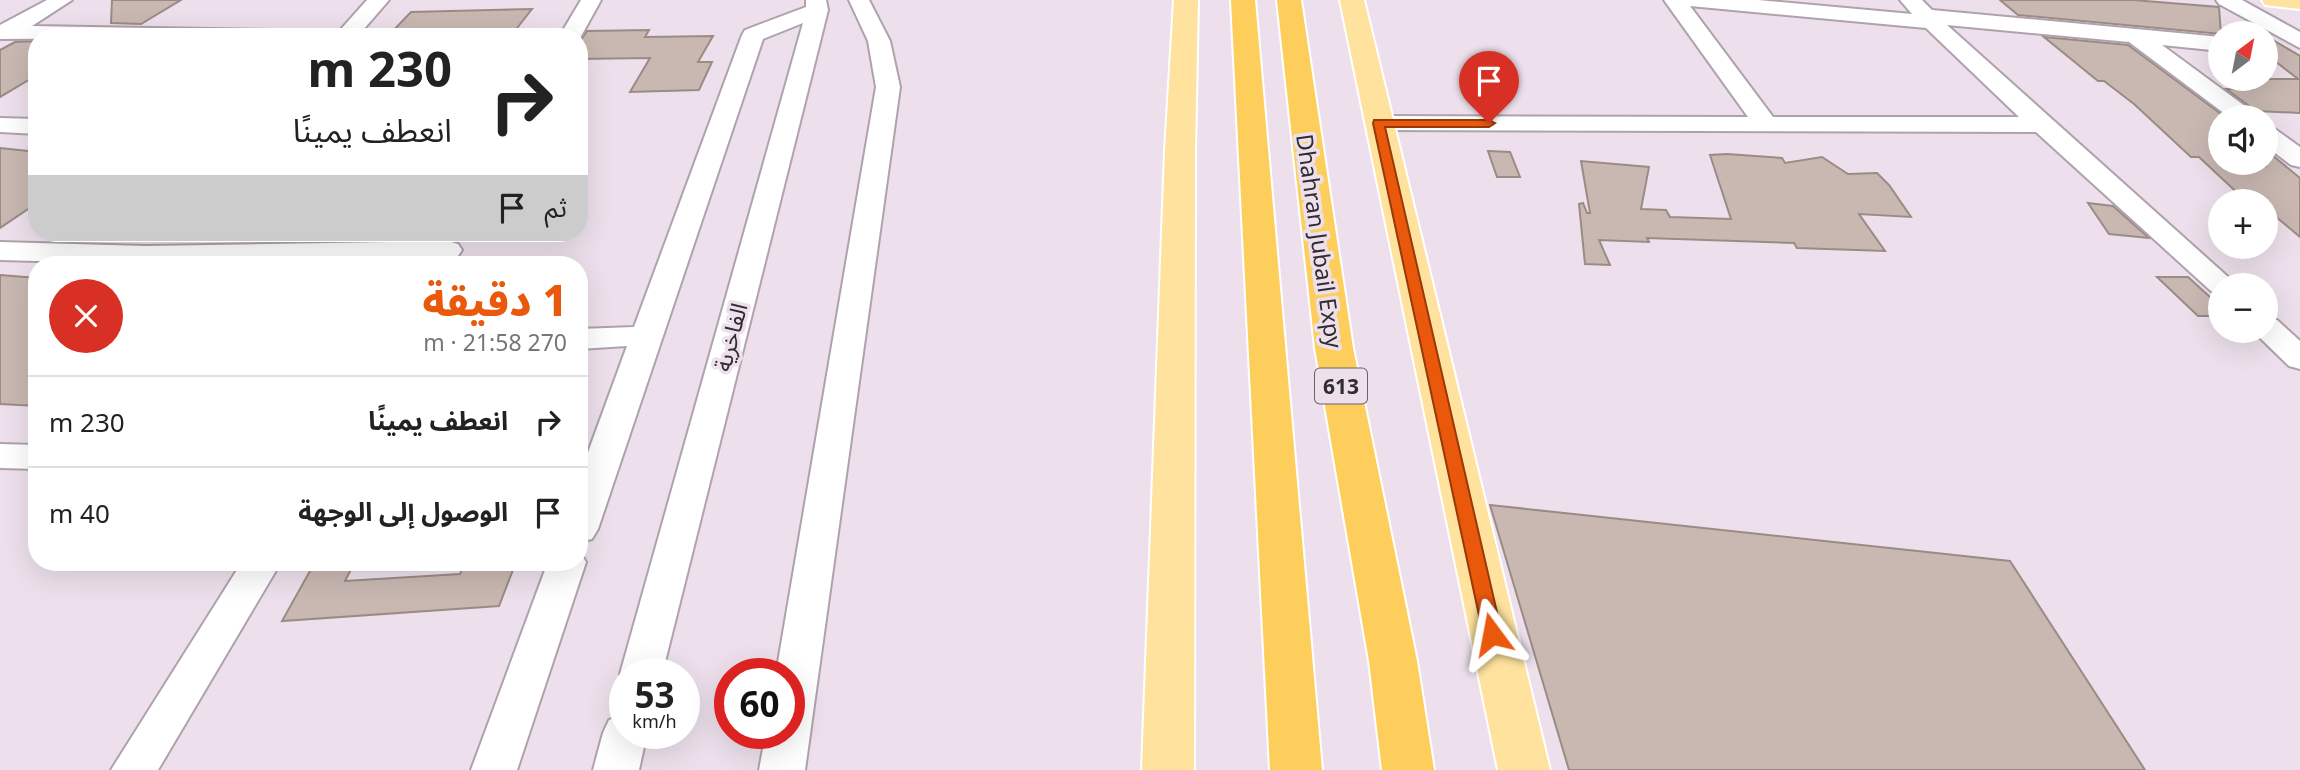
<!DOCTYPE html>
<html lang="ar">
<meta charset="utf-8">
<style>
:root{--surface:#fff;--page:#f2f2f2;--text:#222;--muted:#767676;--line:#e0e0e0;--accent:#ea580c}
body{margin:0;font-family:"Noto Sans","Noto Sans Arabic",sans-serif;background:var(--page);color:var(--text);direction:rtl;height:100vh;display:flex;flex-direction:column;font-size:26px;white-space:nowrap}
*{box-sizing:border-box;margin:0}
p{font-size:23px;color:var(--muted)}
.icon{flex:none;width:38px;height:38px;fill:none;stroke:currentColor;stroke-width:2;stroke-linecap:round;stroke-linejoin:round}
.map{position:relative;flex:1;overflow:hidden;direction:ltr}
.panel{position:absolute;left:28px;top:256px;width:560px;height:315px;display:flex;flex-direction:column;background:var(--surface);border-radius:28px;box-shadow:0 7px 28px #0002;direction:rtl}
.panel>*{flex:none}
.guide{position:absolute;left:28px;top:28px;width:560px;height:214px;border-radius:28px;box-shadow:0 7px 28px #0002;direction:rtl;background:#fff;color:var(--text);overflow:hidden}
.needle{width:46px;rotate:32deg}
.controls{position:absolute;left:2208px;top:21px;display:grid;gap:14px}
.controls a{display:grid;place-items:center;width:70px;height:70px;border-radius:50%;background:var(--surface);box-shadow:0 7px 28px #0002;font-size:35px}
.speed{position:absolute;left:609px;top:658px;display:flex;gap:14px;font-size:35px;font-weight:700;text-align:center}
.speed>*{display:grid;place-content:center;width:91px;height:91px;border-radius:50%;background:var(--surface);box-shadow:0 7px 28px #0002;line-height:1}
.speed small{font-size:18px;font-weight:400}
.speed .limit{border:10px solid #d22;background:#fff;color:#111}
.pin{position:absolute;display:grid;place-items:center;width:60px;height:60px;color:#fff;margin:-72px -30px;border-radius:50% 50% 50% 0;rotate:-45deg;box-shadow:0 0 7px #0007}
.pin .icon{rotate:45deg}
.me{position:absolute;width:77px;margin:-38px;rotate:347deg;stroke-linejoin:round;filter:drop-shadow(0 0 5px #0008)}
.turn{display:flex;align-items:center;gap:24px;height:147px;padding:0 21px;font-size:32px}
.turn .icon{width:91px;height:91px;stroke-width:2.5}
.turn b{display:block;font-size:49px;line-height:60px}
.then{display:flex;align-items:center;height:66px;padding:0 21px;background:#0003;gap:14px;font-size:26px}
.round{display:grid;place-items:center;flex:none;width:74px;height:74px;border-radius:37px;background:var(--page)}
.headline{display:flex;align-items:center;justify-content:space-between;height:119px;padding:0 21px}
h1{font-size:42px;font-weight:800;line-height:52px;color:var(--accent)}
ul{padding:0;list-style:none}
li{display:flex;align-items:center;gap:21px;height:91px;padding:0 21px;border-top:2px solid var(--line)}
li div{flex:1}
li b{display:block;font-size:26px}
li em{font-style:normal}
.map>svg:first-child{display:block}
.building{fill:#c9b8b2;stroke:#9b8b85;stroke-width:2}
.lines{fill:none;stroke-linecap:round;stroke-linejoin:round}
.minor-casing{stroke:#aea2ad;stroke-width:4}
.major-casing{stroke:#fff;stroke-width:4}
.highway-casing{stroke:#fff;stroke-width:4}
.minor{fill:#fff;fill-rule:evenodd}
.major{fill:#fee29d;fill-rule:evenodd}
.highway{fill:#fdce5b;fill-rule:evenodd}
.route{fill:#ea580c;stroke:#983908;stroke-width:2}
.labels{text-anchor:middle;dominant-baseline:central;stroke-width:7;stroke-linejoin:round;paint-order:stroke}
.shield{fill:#ede0ec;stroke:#696268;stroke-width:2}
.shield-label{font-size:21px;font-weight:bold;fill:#302c30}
.street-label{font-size:23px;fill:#302c30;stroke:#ede0ec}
</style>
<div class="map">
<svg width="2300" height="770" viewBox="0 0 2300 770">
<rect width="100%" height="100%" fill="#ede0ec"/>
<g class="building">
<path d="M 112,0 L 181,0 L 141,24 L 111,23 Z"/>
<path d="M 2000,0 L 2133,0 L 2219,7 L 2221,34 L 2018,15 Z"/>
<path d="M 532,9 L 510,37 L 387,37 L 411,12 Z"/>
<path d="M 649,30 L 645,37 L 713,36 L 698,62 L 712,62 L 699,90 L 630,92 L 650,58 L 579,59 L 579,43 L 587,31 Z"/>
<path d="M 2266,36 L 2300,56 L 2300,113 L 2256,111 L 2226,89 L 2251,89 L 2237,79 L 2298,79 L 2266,54 Z"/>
<path d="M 2044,37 L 2128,45 L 2221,114 L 2221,165 L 2266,166 L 2266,150 L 2300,178 L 2300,237 L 2275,216 L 2266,216 L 2266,201 L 2246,201 L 2199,157 L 2191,157 L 2134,104 L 2104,81 L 2098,81 Z"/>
<path d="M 37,41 L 37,75 L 0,97 L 0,50 L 15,42 Z"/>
<path d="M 0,148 L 37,152 L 37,203 L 0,228 Z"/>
<path d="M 1488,151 L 1510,152 L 1520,177 L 1497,177 Z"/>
<path d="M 1727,154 L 1782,158 L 1785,163 L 1822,157 L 1848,174 L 1877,173 L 1889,185 L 1911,217 L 1859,214 L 1885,251 L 1797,248 L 1794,243 L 1647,238 L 1649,242 L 1599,240 L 1610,265 L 1585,264 L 1579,204 L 1583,203 L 1587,213 L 1590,213 L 1581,161 L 1649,167 L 1641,209 L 1666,210 L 1670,217 L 1731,219 L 1710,155 Z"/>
<path d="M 2088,203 L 2113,206 L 2149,238 L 2109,234 Z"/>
<path d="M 0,275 L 37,278 L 37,406 L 0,404 Z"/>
<path d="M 2157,277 L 2188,277 L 2221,307 L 2221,316 L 2198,316 Z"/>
<path d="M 1490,505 L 2010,561 L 2145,770 L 1569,770 Z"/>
<path d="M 315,562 L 355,562 L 345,581 L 460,574 L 465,562 L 516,562 L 499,606 L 282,621 Z"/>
</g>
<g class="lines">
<g class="minor-casing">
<g id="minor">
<path d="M 47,0 L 72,0 L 32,26 L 274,30 L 282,32 L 285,37 L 0,39 L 0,25 Z"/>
<path d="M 367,0 L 389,0 L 357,37 L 334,37 Z"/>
<path d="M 581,0 L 601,0 L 579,40 L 579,37 L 559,37 Z"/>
<path d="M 806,0 L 826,0 L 828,10 L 662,674 L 625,674 L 625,684 L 620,674 L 803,23 L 763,39 L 598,529 L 592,539 L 579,542 L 579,477 L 627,346 L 579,349 L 579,329 L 634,327 L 742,35 L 745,30 L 806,7 Z"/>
<path d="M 849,0 L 869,0 L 890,41 L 900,87 L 805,770 L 759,770 L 766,733 L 789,733 L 789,674 L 776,674 L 876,87 L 868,41 Z"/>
<path d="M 1664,0 L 1758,0 L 1912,14 L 1900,0 L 1922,0 L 1932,10 L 2221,37 L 2221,51 L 2162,45 L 2253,112 L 2256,117 L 2229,117 L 2129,42 L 1947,25 L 2237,285 L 2221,285 L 2221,294 L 2211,291 L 2036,132 L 1378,130 L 1369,128 L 1366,123 L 1369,118 L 1378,116 L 1748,117 ZM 1690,6 L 1926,28 L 2019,117 L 1773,117 Z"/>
<path d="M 2216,0 L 2242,0 L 2300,32 L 2300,48 L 2219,4 Z"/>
<path d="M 0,118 L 37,119 L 37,134 L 0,132 Z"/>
<path d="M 2266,126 L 2275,129 L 2300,147 L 2300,167 L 2291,165 L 2266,146 Z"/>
<path d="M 448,241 L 458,244 L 462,250 L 458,256 L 448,259 L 146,264 L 0,260 L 0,242 L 146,246 Z"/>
<path d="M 2266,318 L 2277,320 L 2300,341 L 2300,369 L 2289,366 L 2253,331 L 2266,331 Z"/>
<path d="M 0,444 L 37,445 L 37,469 L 0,468 Z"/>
<path d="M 579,551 L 586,562 L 517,770 L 471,770 L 548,562 L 579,562 Z"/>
<path d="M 242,562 L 281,562 L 158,770 L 111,770 Z"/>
<path d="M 625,714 L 625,733 L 647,733 L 639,770 L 593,770 L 603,733 L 609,720 Z"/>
</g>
</g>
<g class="major-casing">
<g id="major">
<path d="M 1174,0 L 1198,0 L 1195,151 L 1194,770 L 1142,770 L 1165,151 Z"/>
<path d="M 1340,0 L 1364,0 L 1550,770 L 1498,770 Z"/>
<path d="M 2262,0 L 2300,0 L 2300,9 L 2265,5 Z"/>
</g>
</g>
<g class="highway-casing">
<g id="highway">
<path d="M 1231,0 L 1255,0 L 1322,770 L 1270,770 Z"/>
<path d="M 1277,0 L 1301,0 L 1353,348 L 1417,661 L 1434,770 L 1382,770 L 1369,661 L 1315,348 Z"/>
</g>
</g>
<use href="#minor" class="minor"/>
<use href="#major" class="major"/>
<use href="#highway" class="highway"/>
</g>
<path class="route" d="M 1374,120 L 1489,120 L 1495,123 L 1489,127 L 1385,127 L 1502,634 L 1499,639 L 1492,641 L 1485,639 L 1483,634 L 1373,123 Z"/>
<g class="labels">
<rect class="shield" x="1315" y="368.5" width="52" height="35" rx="5"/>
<g class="shield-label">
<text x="1341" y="386">613</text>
</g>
<g class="street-label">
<text transform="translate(1320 241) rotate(82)">Dhahran Jubail Expy</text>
<text transform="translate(730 337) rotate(-75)">الفاخرية</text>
</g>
</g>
</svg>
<div class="controls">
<a><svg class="needle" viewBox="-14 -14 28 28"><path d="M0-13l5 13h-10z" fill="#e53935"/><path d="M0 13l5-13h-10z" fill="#767676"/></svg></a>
<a><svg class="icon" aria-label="sound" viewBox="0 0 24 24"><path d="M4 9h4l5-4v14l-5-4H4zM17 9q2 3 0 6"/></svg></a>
<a>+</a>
<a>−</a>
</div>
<div class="speed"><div>53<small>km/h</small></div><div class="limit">60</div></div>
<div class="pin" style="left:1489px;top:123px;background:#d93025"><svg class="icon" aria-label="arrive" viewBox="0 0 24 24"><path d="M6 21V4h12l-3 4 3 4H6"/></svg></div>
<svg class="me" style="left:1492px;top:634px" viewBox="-20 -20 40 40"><path d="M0-17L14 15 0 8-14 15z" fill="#ea580c" stroke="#fff" stroke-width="4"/></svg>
<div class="guide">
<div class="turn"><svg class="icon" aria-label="right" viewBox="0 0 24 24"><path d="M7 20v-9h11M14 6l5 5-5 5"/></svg><div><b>230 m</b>انعطف يمينًا</div></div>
<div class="then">ثم<svg class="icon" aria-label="arrive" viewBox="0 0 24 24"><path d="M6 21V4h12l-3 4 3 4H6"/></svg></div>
</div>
<section class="panel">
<div class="headline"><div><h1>1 دقيقة</h1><p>270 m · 21:58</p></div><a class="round" style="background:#d93025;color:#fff"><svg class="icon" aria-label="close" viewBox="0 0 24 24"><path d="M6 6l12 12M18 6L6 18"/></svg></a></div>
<ul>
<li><svg class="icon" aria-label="right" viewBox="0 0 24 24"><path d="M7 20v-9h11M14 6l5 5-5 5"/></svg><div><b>انعطف يمينًا</b></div><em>230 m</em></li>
<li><svg class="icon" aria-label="arrive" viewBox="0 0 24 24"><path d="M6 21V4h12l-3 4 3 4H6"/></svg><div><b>الوصول إلى الوجهة</b></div><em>40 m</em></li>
</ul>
</section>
</div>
